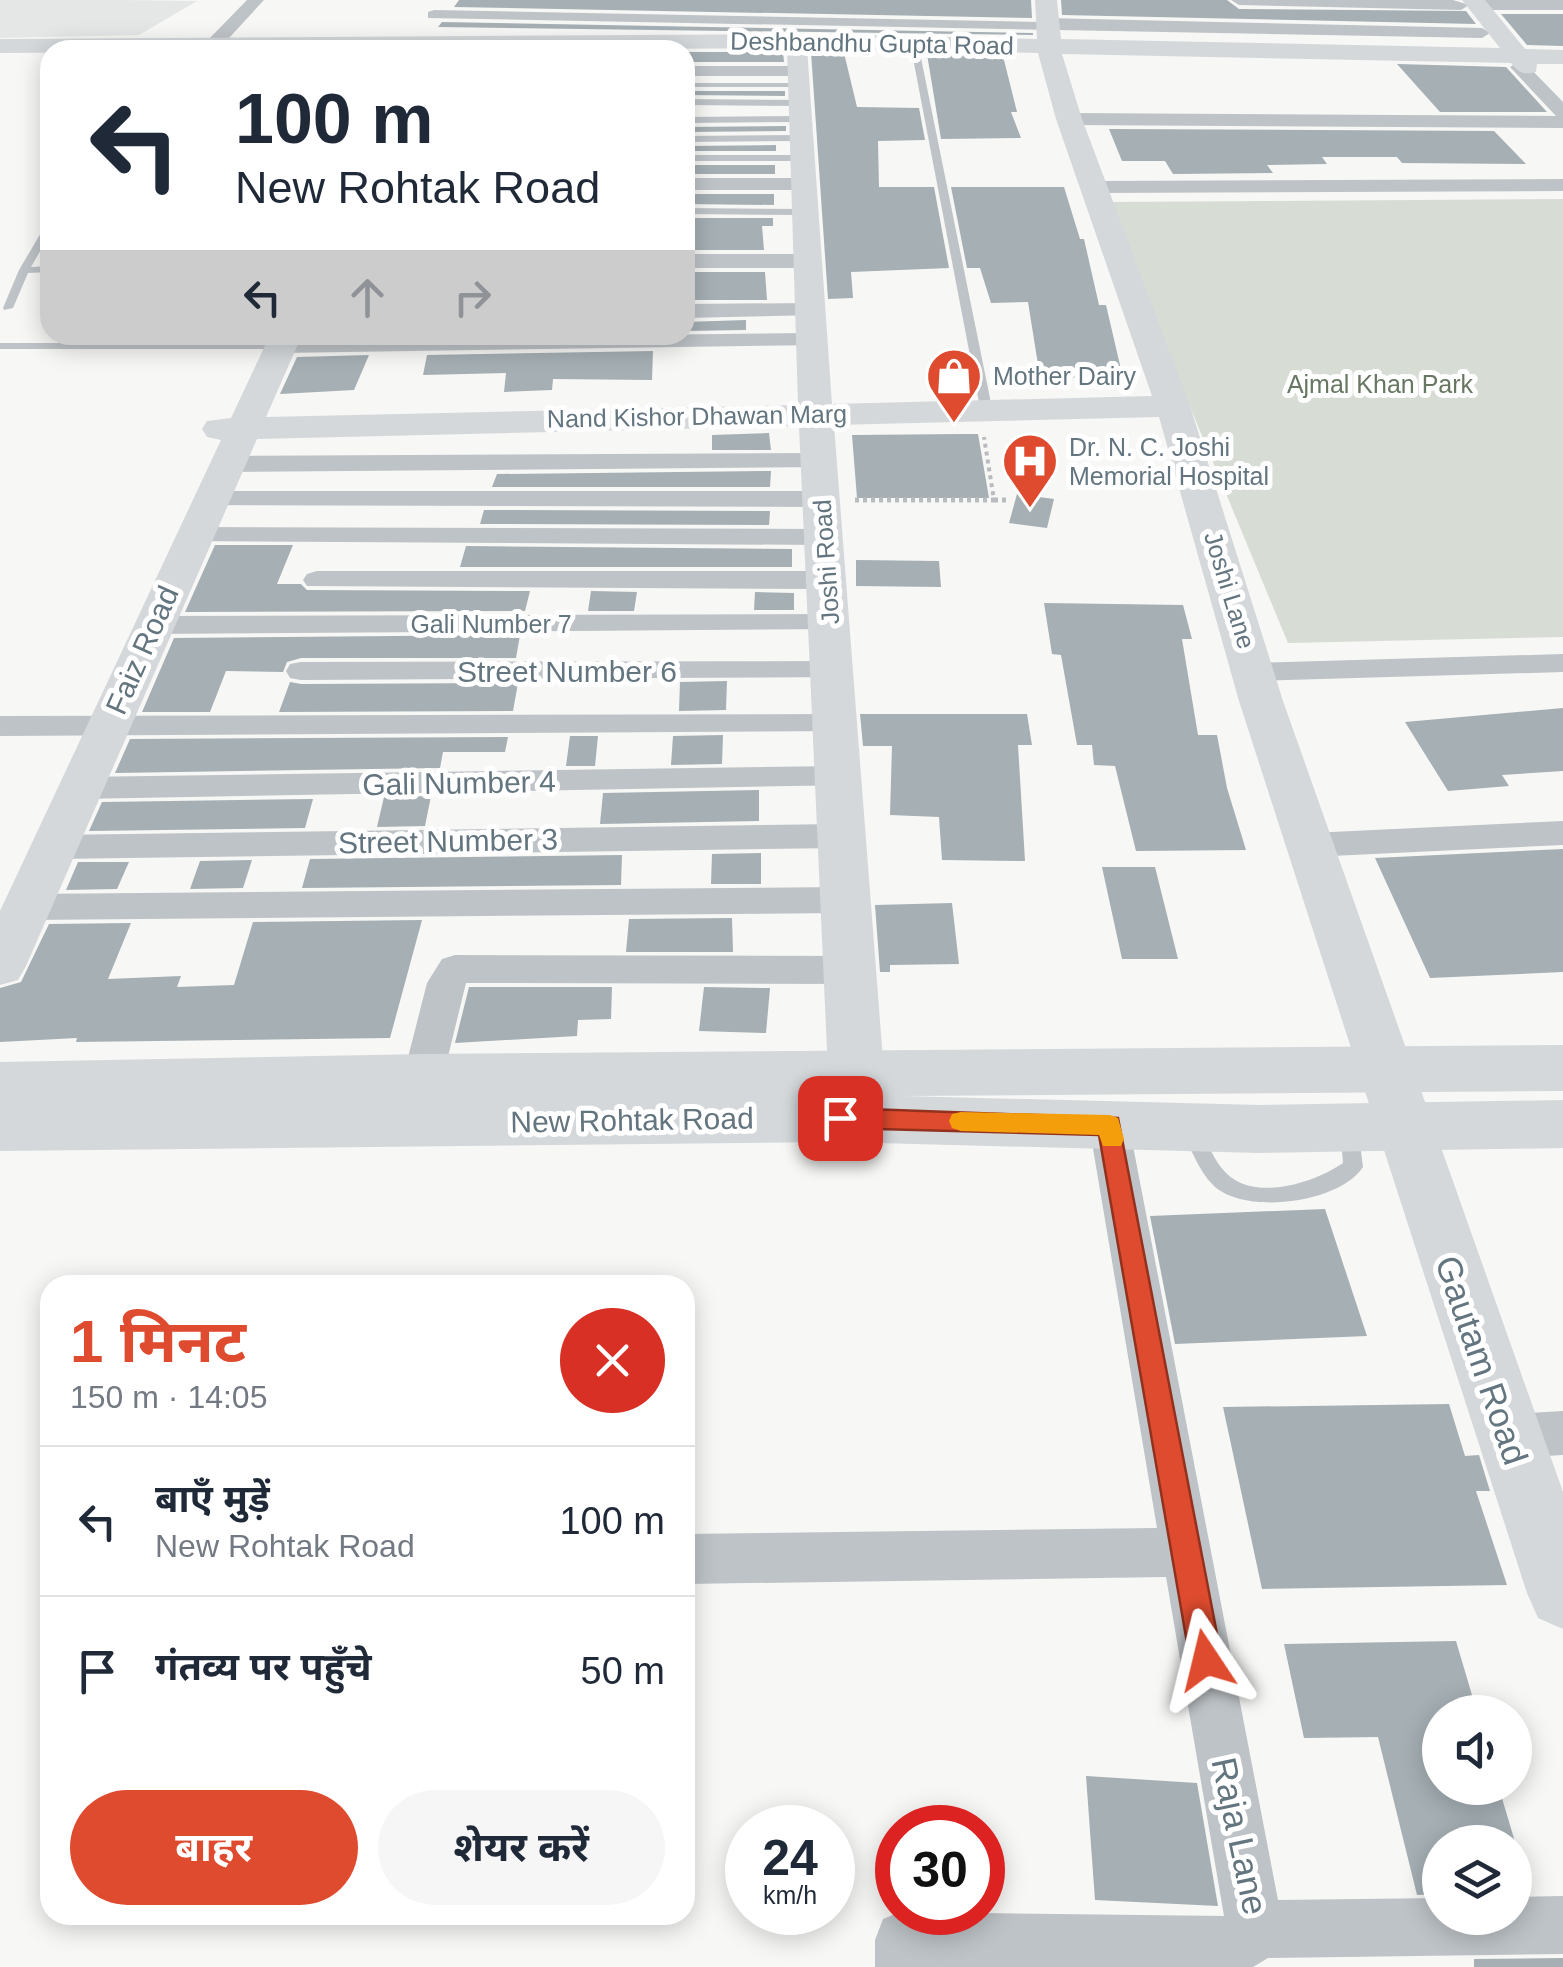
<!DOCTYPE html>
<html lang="hi">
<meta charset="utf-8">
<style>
:root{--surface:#fff;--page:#f6f6f7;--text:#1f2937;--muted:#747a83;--line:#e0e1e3;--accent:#df4b2e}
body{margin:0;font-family:Arial,"Noto Sans Devanagari",sans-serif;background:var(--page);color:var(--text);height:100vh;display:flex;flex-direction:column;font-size:38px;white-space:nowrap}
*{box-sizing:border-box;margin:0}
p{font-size:32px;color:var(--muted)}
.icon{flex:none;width:55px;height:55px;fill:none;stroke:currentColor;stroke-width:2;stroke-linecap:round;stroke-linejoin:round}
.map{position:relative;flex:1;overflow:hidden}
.sheet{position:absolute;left:40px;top:1275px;width:655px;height:650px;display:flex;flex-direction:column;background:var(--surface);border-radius:30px;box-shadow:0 5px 25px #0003}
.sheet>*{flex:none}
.hud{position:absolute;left:40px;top:40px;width:655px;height:305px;border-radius:30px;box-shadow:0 5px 25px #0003;background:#fff;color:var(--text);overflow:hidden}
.buttons{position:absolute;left:1422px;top:1695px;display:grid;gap:20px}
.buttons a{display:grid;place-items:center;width:110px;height:110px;border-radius:50%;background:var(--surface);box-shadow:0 5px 25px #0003;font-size:50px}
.speed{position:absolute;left:725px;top:1805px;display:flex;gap:20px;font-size:50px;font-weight:700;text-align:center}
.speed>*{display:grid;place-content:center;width:130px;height:130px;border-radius:50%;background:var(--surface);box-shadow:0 5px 25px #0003;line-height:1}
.speed small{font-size:25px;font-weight:400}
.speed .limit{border:15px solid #d22;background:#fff;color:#111}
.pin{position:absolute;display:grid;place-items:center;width:85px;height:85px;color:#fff;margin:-42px;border-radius:20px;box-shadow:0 5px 15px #0006}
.me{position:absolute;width:110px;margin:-55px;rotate:350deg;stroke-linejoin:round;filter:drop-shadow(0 0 8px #0008)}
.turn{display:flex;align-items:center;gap:35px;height:210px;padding:0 30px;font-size:45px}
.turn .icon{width:130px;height:130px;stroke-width:2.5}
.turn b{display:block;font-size:70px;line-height:85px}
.lanes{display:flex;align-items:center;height:95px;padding:0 30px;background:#0003;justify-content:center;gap:50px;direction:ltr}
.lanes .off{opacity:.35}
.round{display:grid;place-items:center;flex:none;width:105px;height:105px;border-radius:52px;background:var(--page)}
.overview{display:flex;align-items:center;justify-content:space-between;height:170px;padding:0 30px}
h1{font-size:60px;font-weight:700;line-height:75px;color:var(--accent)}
.button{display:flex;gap:20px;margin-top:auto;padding:20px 30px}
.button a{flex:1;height:115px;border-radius:60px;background:var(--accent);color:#fff;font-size:40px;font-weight:700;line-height:115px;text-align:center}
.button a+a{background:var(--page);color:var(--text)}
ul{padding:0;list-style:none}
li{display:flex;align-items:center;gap:30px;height:150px;padding:0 30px;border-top:2px solid var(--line)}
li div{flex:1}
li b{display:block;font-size:38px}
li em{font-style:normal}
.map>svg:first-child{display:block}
.built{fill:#e5e7e6}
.green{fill:#d7dcd4}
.building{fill:#a5afb4}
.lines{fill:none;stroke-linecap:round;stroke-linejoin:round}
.path-far1{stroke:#b9bcbf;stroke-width:4;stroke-dasharray:4 4;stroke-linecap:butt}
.path{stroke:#b9bcbf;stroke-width:5;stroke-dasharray:4 4;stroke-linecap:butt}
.lane{fill:#bec3c7;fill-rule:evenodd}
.street{fill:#bec3c7;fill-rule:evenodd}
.secondary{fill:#d4d8db;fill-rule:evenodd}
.primary{fill:#d4d8db;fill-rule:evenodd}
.route{fill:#df4b2e;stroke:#91311e;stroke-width:2.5}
.slow{fill:#f59e0b}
.labels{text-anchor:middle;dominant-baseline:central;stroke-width:10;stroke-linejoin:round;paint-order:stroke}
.far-street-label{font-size:25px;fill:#63757f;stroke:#fff}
.far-poi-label{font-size:25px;fill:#63757f;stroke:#fff;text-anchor:start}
.far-park-label{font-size:25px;fill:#677762;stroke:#fff}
.street-label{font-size:30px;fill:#63757f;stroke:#fff}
.near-street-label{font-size:35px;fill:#63757f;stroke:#fff}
</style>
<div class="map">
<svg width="1563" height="1967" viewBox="0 0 1563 1967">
<rect width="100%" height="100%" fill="#f7f7f5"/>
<path class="built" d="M 0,0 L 121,0 L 197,1 L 139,35 L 0,38 Z"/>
<path class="green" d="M 1563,199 L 1563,637 L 1288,643 L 1105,202 Z"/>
<g class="building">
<path d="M 459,0 L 1031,0 L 1032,18 L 454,7 Z"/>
<path d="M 1061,0 L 1227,0 L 1239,9 L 1466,11 L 1476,24 L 1062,15 Z"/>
<path d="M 1501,14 L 1563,14 L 1563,46 L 1527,45 Z"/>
<path d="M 442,22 L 1033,33 L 1033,35 L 438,27 Z"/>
<path d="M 685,52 L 783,52 L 784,62 L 685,62 Z"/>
<path d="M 811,52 L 844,53 L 857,107 L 919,108 L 925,140 L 878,141 L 879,187 L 934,187 L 949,268 L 851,272 L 853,298 L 828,299 Z"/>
<path d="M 927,54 L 1003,56 L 1017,112 L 1011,112 L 1021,138 L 941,139 Z"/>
<path d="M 1397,64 L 1506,67 L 1547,112 L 1440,112 Z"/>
<path d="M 685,91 L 785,91 L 785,96 L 685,95 Z"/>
<path d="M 786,126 L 786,131 L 685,132 L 685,127 Z"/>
<path d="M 1109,129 L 1494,131 L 1526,164 L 1402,163 L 1397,157 L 1322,157 L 1327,164 L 1267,165 L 1273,173 L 1173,174 L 1165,161 L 1122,161 Z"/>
<path d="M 776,145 L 776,151 L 685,151 L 685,146 Z"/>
<rect x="685" y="165" width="90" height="9"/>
<path d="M 951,187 L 1064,187 L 1080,239 L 1084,239 L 1099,305 L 1106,305 L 1123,378 L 1040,377 L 1028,302 L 991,303 L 980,268 L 967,268 Z"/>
<path d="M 685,194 L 774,194 L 774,205 L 685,204 Z"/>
<path d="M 685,218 L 773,218 L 773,226 L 762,226 L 764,250 L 685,250 Z"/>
<path d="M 685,272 L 765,272 L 767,300 L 685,300 Z"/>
<path d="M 746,320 L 746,330 L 685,331 L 685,322 Z"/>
<path d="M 653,351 L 652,380 L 553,379 L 552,390 L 504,392 L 506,373 L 423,375 L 427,355 Z"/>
<path d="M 369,355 L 354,390 L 280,394 L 297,357 Z"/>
<path d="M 769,433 L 771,450 L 712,450 L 712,435 Z"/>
<path d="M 964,434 L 978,434 L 989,498 L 857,498 L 852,435 Z"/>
<path d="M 771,471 L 770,487 L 492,487 L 497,474 Z"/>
<path d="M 1017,494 L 1054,499 L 1047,528 L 1009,523 Z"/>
<path d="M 484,510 L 770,511 L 769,525 L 480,524 Z"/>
<path d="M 215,545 L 293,545 L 277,584 L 301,584 L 307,590 L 530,591 L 525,611 L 185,612 Z"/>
<path d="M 466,546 L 792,549 L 792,567 L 460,567 Z"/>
<path d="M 856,560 L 939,561 L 941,587 L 856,586 Z"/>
<path d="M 591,591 L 637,592 L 634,611 L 588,611 Z"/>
<path d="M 755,592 L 794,593 L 794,610 L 754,610 Z"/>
<path d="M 1044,603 L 1183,605 L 1192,639 L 1182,639 L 1198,735 L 1217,735 L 1227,788 L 1246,850 L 1136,851 L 1115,766 L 1094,765 L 1092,745 L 1077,745 L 1061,655 L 1052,654 Z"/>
<path d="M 520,635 L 516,658 L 301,658 L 287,662 L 283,672 L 226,671 L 210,712 L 142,712 L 174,638 Z"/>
<path d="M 727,681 L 726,710 L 679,711 L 680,682 Z"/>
<path d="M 290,682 L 301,684 L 518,683 L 513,711 L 279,712 Z"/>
<path d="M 1563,708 L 1563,771 L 1502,775 L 1509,786 L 1448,791 L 1405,722 Z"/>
<path d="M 860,714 L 1027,714 L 1032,745 L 1018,745 L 1025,861 L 942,860 L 939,817 L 890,815 L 892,746 L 863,746 Z"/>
<path d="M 723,735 L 722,764 L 671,765 L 673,736 Z"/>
<path d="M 570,736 L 598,736 L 595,766 L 566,766 Z"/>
<path d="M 508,737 L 505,752 L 443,752 L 440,768 L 115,773 L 130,739 Z"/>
<path d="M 759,790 L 759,821 L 600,824 L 603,793 Z"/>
<path d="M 431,796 L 425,826 L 377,827 L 384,797 Z"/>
<path d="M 313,799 L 305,828 L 89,831 L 102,802 Z"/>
<path d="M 1563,849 L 1563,972 L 1430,978 L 1375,858 Z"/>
<path d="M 761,853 L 761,884 L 711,884 L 712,854 Z"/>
<path d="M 622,855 L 621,885 L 302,888 L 310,859 Z"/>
<path d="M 252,860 L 243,888 L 190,889 L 200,861 Z"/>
<path d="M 78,862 L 129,862 L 117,889 L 66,890 Z"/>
<path d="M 1102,867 L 1155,867 L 1178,959 L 1122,959 Z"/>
<path d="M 952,903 L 959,964 L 890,965 L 890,972 L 880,972 L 875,905 Z"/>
<path d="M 732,918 L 733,952 L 626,952 L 629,919 Z"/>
<path d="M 422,920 L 390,1038 L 76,1042 L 77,1038 L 0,1042 L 0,988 L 21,982 L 49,924 L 131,923 L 108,979 L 181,976 L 177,987 L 234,985 L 253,922 Z"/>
<path d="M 469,987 L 612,987 L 611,1019 L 578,1020 L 577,1036 L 455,1043 Z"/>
<path d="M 704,987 L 770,988 L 766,1033 L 699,1031 Z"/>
<path d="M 1325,1209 L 1367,1336 L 1175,1344 L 1150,1216 Z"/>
<path d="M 1449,1404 L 1465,1456 L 1479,1455 L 1490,1491 L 1476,1491 L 1507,1585 L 1262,1589 L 1223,1407 Z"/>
<path d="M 1456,1641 L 1477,1712 L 1440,1712 L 1440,1788 L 1499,1788 L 1515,1842 L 1440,1842 L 1440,1894 L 1417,1895 L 1378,1737 L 1304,1738 L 1284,1644 Z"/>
<path d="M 1086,1776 L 1197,1783 L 1218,1906 L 1095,1900 Z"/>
<path d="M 1563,1958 L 1563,1967 L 1474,1967 L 1474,1959 Z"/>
</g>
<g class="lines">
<g class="path-far1">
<path d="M 855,500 L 994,500 L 984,437"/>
<path d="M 994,500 L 1006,500"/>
</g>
<g class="path">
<path d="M 855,500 L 994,500"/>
<path d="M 994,500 L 1006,500"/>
</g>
<g class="lane">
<path d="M 916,51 L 920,53 L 993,413 L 987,416 L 981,413 L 912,53 Z"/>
<path d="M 685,83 L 797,83 L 801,85 L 797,87 L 685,87 Z"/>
<path d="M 685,99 L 798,100 L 802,103 L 798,106 L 685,105 Z"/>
<path d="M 685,117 L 799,116 L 803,119 L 799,122 L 685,123 Z"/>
<path d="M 685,136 L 800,135 L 804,138 L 800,141 L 685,142 Z"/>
<path d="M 685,155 L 801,155 L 806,158 L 801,161 L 685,161 Z"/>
<path d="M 685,208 L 805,209 L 810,212 L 805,215 L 685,214 Z"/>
<path d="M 50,223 L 50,234 L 31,267 L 50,266 L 50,272 L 28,273 L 13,308 L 4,310 L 3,308 L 19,270 L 45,226 Z"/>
<path d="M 0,343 L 281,343 L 286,346 L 281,349 L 0,349 Z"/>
<path d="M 1349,1120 L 1356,1123 L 1358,1128 L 1363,1167 C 1340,1203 1244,1216 1213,1185 C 1199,1171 1191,1149 1182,1131 L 1185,1126 L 1192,1123 L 1199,1126 C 1207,1141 1213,1160 1226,1173 C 1255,1202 1314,1183 1343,1163 L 1340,1128 L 1342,1123 Z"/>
</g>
<g class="street">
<path d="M 247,0 L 264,0 L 218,50 L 206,50 L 206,42 Z"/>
<path d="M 1231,0 L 1453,0 L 1469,5 L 1477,0 L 1563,0 L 1563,10 L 1477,10 L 1469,5 L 1461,10 L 1239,5 Z"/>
<path d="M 434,10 L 1039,22 L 1046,18 L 1482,28 L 1490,33 L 1482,38 L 428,18 L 428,12 Z"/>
<path d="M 1519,62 L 1525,63 L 1563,102 L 1563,128 L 1069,125 L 1060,119 L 1069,113 L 1556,116 L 1510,67 Z"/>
<path d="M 685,66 L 797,66 L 806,71 L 797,76 L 685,76 Z"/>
<path d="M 685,178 L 803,178 L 813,184 L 803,190 L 685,190 Z"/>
<path d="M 1563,179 L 1563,191 L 1097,193 L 1087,187 L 1097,181 Z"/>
<path d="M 685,254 L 807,254 L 818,261 L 807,268 L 685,268 Z"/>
<path d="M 811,303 L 822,310 L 819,315 L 685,318 L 685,304 Z"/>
<path d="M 811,333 L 823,340 L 819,345 L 281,353 L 269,346 L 281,339 Z"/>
<path d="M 819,453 L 828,455 L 832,461 L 828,467 L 227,472 L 214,464 L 227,456 Z"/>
<path d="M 210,491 L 822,491 L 835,499 L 822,507 L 200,505 L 197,499 Z"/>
<path d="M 195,527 L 823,529 L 837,537 L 823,545 L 185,541 L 181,535 L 185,529 Z"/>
<path d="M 317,571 L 827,571 L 837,574 L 841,580 L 837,586 L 827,589 L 307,586 L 303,580 L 307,574 Z"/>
<path d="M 829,614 L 839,617 L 844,623 L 839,629 L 153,634 L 143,631 L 138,625 L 143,619 L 153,616 Z"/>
<path d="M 1563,654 L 1563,672 L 1255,681 L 1244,679 L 1240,672 L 1244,665 L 1255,663 Z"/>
<path d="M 833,661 L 844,663 L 848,670 L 844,677 L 301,680 L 290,678 L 286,671 L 290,664 L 301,662 Z"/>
<path d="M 835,714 L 846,717 L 851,724 L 846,731 L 0,736 L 0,716 Z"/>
<path d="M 838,766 L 850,769 L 854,777 L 850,785 L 80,799 L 68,796 L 63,788 L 68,780 L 80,777 Z"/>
<path d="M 1563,821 L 1563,845 L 1310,857 L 1298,853 L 1293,845 L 1298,837 L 1310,833 Z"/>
<path d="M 841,824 L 853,828 L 858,836 L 853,844 L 841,848 L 54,859 L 42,855 L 37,847 L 42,839 L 54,835 Z"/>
<path d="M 843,887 L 856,891 L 861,900 L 856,909 L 843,913 L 27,920 L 14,916 L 9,907 L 14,898 L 27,894 Z"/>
<path d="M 455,955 L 850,956 L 863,960 L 869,970 L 863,980 L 850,984 L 466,983 L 443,1077 L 437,1088 L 423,1092 L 409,1088 L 403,1077 L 427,983 L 442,959 Z"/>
<path d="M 1109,1109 L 1123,1113 L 1129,1125 L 1278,1900 L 1440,1898 L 1440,1918 L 1515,1918 L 1515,1897 L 1563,1896 L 1563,1954 L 1268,1958 L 1253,1967 L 875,1967 L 875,1940 L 883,1919 L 900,1912 L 1224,1916 L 1166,1577 L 685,1584 L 685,1534 L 1157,1528 L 1089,1125 L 1095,1113 Z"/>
<path d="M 1563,1411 L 1563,1455 L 1508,1458 L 1491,1452 L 1484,1436 L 1491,1420 L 1508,1414 Z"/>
</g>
<path class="secondary" d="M 1035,0 L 1057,0 L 1061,39 L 1500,48 L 1462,0 L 1485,0 L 1525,49 L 1563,50 L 1563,64 L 1537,64 L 1536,72 C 1523,75 1519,73 1511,63 L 1062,54 L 1082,119 L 1190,406 L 1283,701 L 1563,1492 L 1563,1629 L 1538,1618 L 1527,1593 L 1239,701 L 1159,417 L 834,425 L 884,1073 L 876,1088 L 856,1095 L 836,1088 L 828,1073 L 799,426 L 257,439 L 26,966 L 18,980 L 0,985 L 0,911 L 221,440 L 207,437 L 202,429 L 207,421 L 231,418 L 270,335 L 302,335 L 266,417 L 798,405 L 787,48 L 0,53 L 0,39 L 807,34 L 1037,39 ZM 807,48 L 1038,53 L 1056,119 L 1152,396 L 832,404 Z"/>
<path class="primary" d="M 1563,1045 L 1563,1091 L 903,1096 L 1260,1105 L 1563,1100 L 1563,1148 L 1260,1153 L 840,1142 L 0,1151 L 0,1062 L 423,1054 Z"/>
</g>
<path class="route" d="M 840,1108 L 1118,1118 L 1222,1660 L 1217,1671 L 1206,1676 L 1195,1671 L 1190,1660 L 1099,1135 L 840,1128 L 831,1125 L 827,1118 L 831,1111 Z"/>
<path class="slow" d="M 961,1112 L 1110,1115 L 1118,1118 L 1124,1139 L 1121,1146 L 1103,1146 L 1099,1135 L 961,1131 L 952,1128 L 949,1121 L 952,1114 Z"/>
<defs>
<g id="shop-pin" transform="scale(2.875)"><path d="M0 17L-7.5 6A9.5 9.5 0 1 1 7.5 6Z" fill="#df4b2e" stroke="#fff"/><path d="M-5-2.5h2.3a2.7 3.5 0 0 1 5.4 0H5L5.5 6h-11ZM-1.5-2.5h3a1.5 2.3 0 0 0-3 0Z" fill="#fff"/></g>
<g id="hospital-pin" transform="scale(2.875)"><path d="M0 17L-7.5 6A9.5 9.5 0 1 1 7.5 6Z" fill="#df4b2e" stroke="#fff"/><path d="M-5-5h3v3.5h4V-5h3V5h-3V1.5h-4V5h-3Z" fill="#fff"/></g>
</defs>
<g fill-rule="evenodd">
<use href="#shop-pin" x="954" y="376"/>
<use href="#hospital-pin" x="1030" y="461"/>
</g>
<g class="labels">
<g class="far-street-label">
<text transform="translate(872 43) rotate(1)">Deshbandhu Gupta Road</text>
<text transform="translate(697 416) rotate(-1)">Nand Kishor Dhawan Marg</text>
<text transform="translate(826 562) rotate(-94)">Joshi Road</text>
<text transform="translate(1230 590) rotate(73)">Joshi Lane</text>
<text x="491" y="624">Gali Number 7</text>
</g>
<g class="far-poi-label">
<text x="993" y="376">Mother Dairy</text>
<text x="1069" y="447">Dr. N. C. Joshi<tspan x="1069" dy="29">Memorial Hospital</tspan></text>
</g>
<g class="far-park-label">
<text x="1380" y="384">Ajmal Khan Park</text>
</g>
<g class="street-label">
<text transform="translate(142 650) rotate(-66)">Faiz Road</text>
<text x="567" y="671">Street Number 6</text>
<text transform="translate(459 783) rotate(-1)">Gali Number 4</text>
<text transform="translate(448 841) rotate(-1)">Street Number 3</text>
<text transform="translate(632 1120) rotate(-1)">New Rohtak Road</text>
</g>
<g class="near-street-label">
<text transform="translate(1482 1360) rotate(71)">Gautam Road</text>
<text transform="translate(1240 1836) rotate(78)">Raja Lane</text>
</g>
</g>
</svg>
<div class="buttons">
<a><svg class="icon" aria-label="sound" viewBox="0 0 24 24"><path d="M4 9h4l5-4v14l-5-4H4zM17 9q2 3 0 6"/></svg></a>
<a><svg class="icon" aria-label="layers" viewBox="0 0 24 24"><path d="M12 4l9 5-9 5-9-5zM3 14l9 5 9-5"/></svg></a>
</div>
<div class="speed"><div>24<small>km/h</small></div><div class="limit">30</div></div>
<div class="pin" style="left:840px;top:1118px;background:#d93025"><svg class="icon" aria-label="arrive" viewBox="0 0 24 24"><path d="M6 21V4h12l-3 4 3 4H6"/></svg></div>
<svg class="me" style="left:1206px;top:1660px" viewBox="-20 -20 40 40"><path d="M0-17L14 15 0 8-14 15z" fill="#df4b2e" stroke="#fff" stroke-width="4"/></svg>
<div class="hud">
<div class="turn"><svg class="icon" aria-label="left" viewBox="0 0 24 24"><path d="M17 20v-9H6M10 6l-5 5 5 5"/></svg><div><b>100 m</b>New Rohtak Road</div></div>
<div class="lanes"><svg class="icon" aria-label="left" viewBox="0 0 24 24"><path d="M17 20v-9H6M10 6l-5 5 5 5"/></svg><svg class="icon off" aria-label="ahead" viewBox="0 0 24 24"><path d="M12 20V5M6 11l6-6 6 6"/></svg><svg class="icon off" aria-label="right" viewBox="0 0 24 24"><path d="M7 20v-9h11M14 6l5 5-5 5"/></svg></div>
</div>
<section class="sheet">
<div class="overview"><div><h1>1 मिनट</h1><p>150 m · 14:05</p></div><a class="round" style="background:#d93025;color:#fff"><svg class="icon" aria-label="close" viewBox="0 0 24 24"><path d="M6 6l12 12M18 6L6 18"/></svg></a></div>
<ul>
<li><svg class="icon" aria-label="left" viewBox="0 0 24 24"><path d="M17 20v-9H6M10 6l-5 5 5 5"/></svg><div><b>बाएँ मुड़ें</b><p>New Rohtak Road</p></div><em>100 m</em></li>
<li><svg class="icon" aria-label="arrive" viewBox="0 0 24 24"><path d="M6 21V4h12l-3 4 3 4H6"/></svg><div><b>गंतव्य पर पहुँचे</b></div><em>50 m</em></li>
</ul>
<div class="button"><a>बाहर</a><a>शेयर करें</a></div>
</section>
</div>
